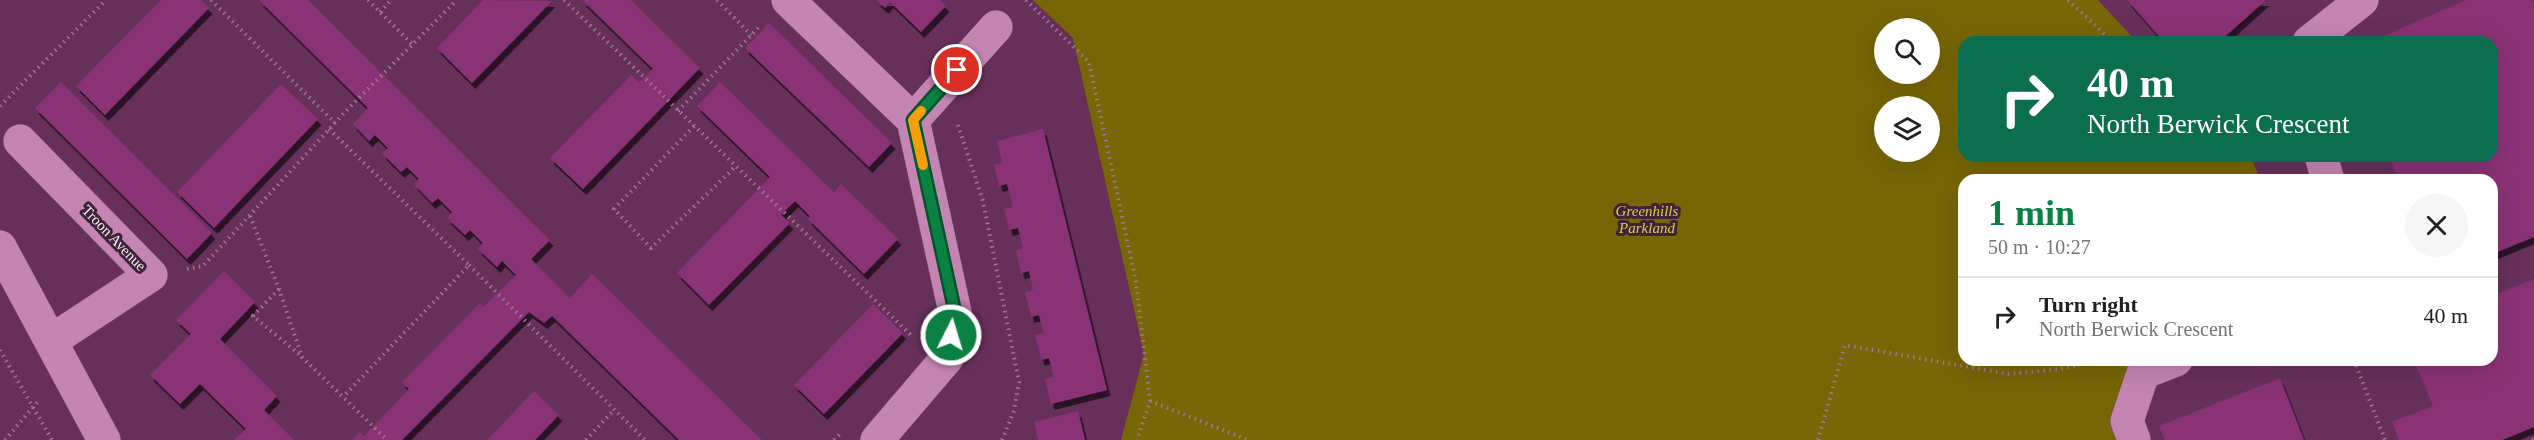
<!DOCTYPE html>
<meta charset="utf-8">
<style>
:root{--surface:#fff;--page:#f6f6f6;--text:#202124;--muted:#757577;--line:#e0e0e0;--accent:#0b8043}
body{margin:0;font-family:Georgia,serif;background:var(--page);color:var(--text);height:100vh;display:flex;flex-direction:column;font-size:22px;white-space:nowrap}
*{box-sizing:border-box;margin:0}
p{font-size:20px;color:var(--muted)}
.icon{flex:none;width:33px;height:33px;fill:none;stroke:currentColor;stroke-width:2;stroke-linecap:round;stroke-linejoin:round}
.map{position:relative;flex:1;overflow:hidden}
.details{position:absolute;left:1958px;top:174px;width:540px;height:192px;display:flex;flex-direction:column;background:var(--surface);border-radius:18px;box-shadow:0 6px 24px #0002}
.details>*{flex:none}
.hud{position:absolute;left:1958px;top:36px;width:540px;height:126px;border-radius:18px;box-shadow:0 6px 24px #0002;background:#0b6e4f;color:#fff;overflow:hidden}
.controls{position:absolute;left:1874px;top:18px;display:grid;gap:12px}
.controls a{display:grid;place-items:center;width:66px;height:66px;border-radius:50%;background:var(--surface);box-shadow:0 6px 24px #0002;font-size:30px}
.pin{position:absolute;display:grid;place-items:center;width:51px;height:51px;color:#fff;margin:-26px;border:3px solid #fff;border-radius:50%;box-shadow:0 2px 6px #0007}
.me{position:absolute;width:66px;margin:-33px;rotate:5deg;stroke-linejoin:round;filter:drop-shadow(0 0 4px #0008)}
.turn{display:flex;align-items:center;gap:21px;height:126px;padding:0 30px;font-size:27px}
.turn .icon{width:78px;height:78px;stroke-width:2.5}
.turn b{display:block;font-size:42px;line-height:51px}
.round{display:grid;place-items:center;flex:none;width:63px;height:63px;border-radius:32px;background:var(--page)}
.overview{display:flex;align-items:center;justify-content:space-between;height:102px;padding:0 30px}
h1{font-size:36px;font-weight:700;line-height:45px;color:var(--accent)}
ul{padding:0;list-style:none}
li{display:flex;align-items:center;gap:18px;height:78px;padding:0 30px;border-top:2px solid var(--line)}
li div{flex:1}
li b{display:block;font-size:22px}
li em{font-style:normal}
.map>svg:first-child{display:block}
.green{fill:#776606;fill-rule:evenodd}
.building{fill:#8a3076;filter:url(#shadow)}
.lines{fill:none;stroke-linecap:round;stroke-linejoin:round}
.street-casing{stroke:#784d6e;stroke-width:34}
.path{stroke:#9f7895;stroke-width:4;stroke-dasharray:1.5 4.5;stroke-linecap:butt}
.street{stroke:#c485b3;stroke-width:33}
.route-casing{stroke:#07532c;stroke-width:15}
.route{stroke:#0b8043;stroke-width:10}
.slow{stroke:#f59e0b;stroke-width:10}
.labels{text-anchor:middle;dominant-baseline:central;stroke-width:6;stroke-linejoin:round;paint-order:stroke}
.park-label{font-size:15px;font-style:italic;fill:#e3ca4f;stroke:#3d2436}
.street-label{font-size:15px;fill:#fbedf6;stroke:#3d2436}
</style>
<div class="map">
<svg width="2534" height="440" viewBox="0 0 2534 440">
<defs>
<filter id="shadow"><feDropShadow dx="3.5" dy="6" stdDeviation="0" flood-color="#0009"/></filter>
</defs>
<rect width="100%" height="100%" fill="#67305a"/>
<path class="green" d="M 1033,0 L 2098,0 L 2137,42 L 1964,42 L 1964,156 L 2251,156 L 2260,180 L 1964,180 L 1964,360 L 2132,360 L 2145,440 L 1121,440 L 1144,354 L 1073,38 ZM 1884,28 L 1929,28 L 1929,74 L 1884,74 ZM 1884,106 L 1929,106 L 1929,152 L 1884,152 Z"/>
<g class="building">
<path d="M 161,0 L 201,0 L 209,8 L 105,115 L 76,86 Z"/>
<path d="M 259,0 L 308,0 L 550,240 L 531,259 L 570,298 L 592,274 L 762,440 L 679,440 L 552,316 L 544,323 L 529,312 L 402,440 L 352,440 L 359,432 L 364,436 L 409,389 L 402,382 L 480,303 L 483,307 L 516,275 L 502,261 L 497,267 L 478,249 L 483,243 L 470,230 L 465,235 L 447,218 L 452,212 L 438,198 L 432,203 L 414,184 L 419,179 L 407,167 L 401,172 L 382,153 L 388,148 L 375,135 L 369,141 L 353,124 L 368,108 Z"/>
<path d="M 483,0 L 552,1 L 472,83 L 437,48 Z"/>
<path d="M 582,0 L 631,0 L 700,68 L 583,189 L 550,158 L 631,75 L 639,82 L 653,69 Z"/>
<path d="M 876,0 L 940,0 L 946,6 L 921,32 L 890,2 L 885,8 Z"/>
<path d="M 2127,0 L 2266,0 L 2219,42 L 2164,42 Z"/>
<path d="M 2466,0 L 2533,0 L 2534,3 L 2534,237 L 2492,254 L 2492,180 L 2399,180 L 2388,156 L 2492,156 L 2492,42 L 2381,42 L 2379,38 Z"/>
<path d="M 769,23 L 892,143 L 869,167 L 745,48 Z"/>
<path d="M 61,82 L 212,233 L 187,259 L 35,108 Z"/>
<path d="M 720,82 L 834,192 L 841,184 L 898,239 L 864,274 L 808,219 L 810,216 L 795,201 L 781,215 L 790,223 L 709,305 L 677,273 L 770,177 L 697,106 Z"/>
<path d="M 281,84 L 318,119 L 214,228 L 177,192 Z"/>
<path d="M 1043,129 L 1107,390 L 1051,404 L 1045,379 L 1054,377 L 1049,358 L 1041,360 L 1035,335 L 1044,333 L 1039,315 L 1031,317 L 1025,292 L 1033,290 L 1029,271 L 1021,273 L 1016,251 L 1023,248 L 1018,228 L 1009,230 L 1004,209 L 1013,207 L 1007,184 L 999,186 L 994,165 L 1002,163 L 997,141 Z"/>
<path d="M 224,271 L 255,302 L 220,339 L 277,396 L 264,410 L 294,440 L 234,440 L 246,429 L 200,384 L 180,404 L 150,375 L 191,334 L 176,320 Z"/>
<path d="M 2534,279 L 2534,427 L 2502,440 L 2399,440 L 2392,422 L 2433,406 L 2414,360 L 2492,360 L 2492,296 Z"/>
<path d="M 873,304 L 903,333 L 824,414 L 794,385 Z"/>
<path d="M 2280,378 L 2304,440 L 2165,440 L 2159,426 Z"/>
<path d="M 534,391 L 559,415 L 535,440 L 487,440 Z"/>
<path d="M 1078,411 L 1085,440 L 1038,440 L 1034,422 Z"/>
</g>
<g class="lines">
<g class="street-casing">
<g id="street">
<path d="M 788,0 L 913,120 L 955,312 L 947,358 L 877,440"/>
<path d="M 2309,42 L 2362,0"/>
<path d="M 913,120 L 996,27"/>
<path d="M 20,141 L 151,275 L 51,341"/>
<path d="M 2321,156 L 2328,180"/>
<path d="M 0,247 L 104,440"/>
<path d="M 2134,440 L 2127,421 L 2143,373 L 2176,360"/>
</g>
</g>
<g class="path">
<path d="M 211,0 L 335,123"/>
<path d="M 368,0 L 413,45"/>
<path d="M 564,0 L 913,337"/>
<path d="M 717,0 L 751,35"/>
<path d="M 1026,0 L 1089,62 L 1136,282 L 1150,401 L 1137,440"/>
<path d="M 2068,0 L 2113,42"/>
<path d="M 380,12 L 391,0"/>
<path d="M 0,106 L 106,0"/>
<path d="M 678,111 L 761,25"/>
<path d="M 958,125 L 983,201 L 1019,382 L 1014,411 L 1002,440"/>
<path d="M 694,126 L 614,209 L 651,248 L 736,166"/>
<path d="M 329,129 L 469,265 L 343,397"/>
<path d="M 250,216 L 279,289 L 302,357 L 387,440"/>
<path d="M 469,265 L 645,440"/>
<path d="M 187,269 L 203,266 L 345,112 L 457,0"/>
<path d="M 279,289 L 253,316 L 300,355"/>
<path d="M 0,350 L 52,440"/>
<path d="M 2354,360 L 2385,440"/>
<path d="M 1150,401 L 1248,440"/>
<path d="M 5,440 L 40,399"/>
<path d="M 586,440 L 614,410"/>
<path d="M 834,440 L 840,434"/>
<path d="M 1818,440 L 1845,345 L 2008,374 L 2061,369 L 2100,360"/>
<path d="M 2532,440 L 2534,439"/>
</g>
<use href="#street" class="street"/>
</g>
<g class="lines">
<g class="route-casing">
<path id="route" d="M 951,335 L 955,312 L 913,120 L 957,70"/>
</g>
<use href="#route" class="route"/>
<path class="slow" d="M 921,111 L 913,120 L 923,165"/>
</g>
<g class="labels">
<g class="park-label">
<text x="1647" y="211">Greenhills<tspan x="1647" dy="17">Parkland</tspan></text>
</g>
<g class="street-label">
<text transform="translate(114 238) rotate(46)">Troon Avenue</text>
</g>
</g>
</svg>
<div class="controls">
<a><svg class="icon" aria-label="search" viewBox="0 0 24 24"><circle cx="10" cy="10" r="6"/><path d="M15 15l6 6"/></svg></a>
<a><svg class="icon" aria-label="layers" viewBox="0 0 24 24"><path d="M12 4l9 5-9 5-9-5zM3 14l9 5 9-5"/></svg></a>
</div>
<div class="pin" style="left:957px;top:70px;background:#d93025"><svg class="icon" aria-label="arrive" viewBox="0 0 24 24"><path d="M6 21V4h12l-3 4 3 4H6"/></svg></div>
<svg class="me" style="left:951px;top:335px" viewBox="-20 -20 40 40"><circle r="17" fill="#0b8043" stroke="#fff" stroke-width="3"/><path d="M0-11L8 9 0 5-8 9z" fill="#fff"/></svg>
<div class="hud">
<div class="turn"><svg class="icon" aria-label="right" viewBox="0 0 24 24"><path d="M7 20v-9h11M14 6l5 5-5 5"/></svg><div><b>40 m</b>North Berwick Crescent</div></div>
</div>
<section class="details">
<div class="overview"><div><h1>1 min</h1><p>50 m · 10:27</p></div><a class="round"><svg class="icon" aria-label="close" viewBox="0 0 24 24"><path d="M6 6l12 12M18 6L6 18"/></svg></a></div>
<ul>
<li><svg class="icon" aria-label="right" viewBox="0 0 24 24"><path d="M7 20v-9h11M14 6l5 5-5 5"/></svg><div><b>Turn right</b><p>North Berwick Crescent</p></div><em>40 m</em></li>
</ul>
</section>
</div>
